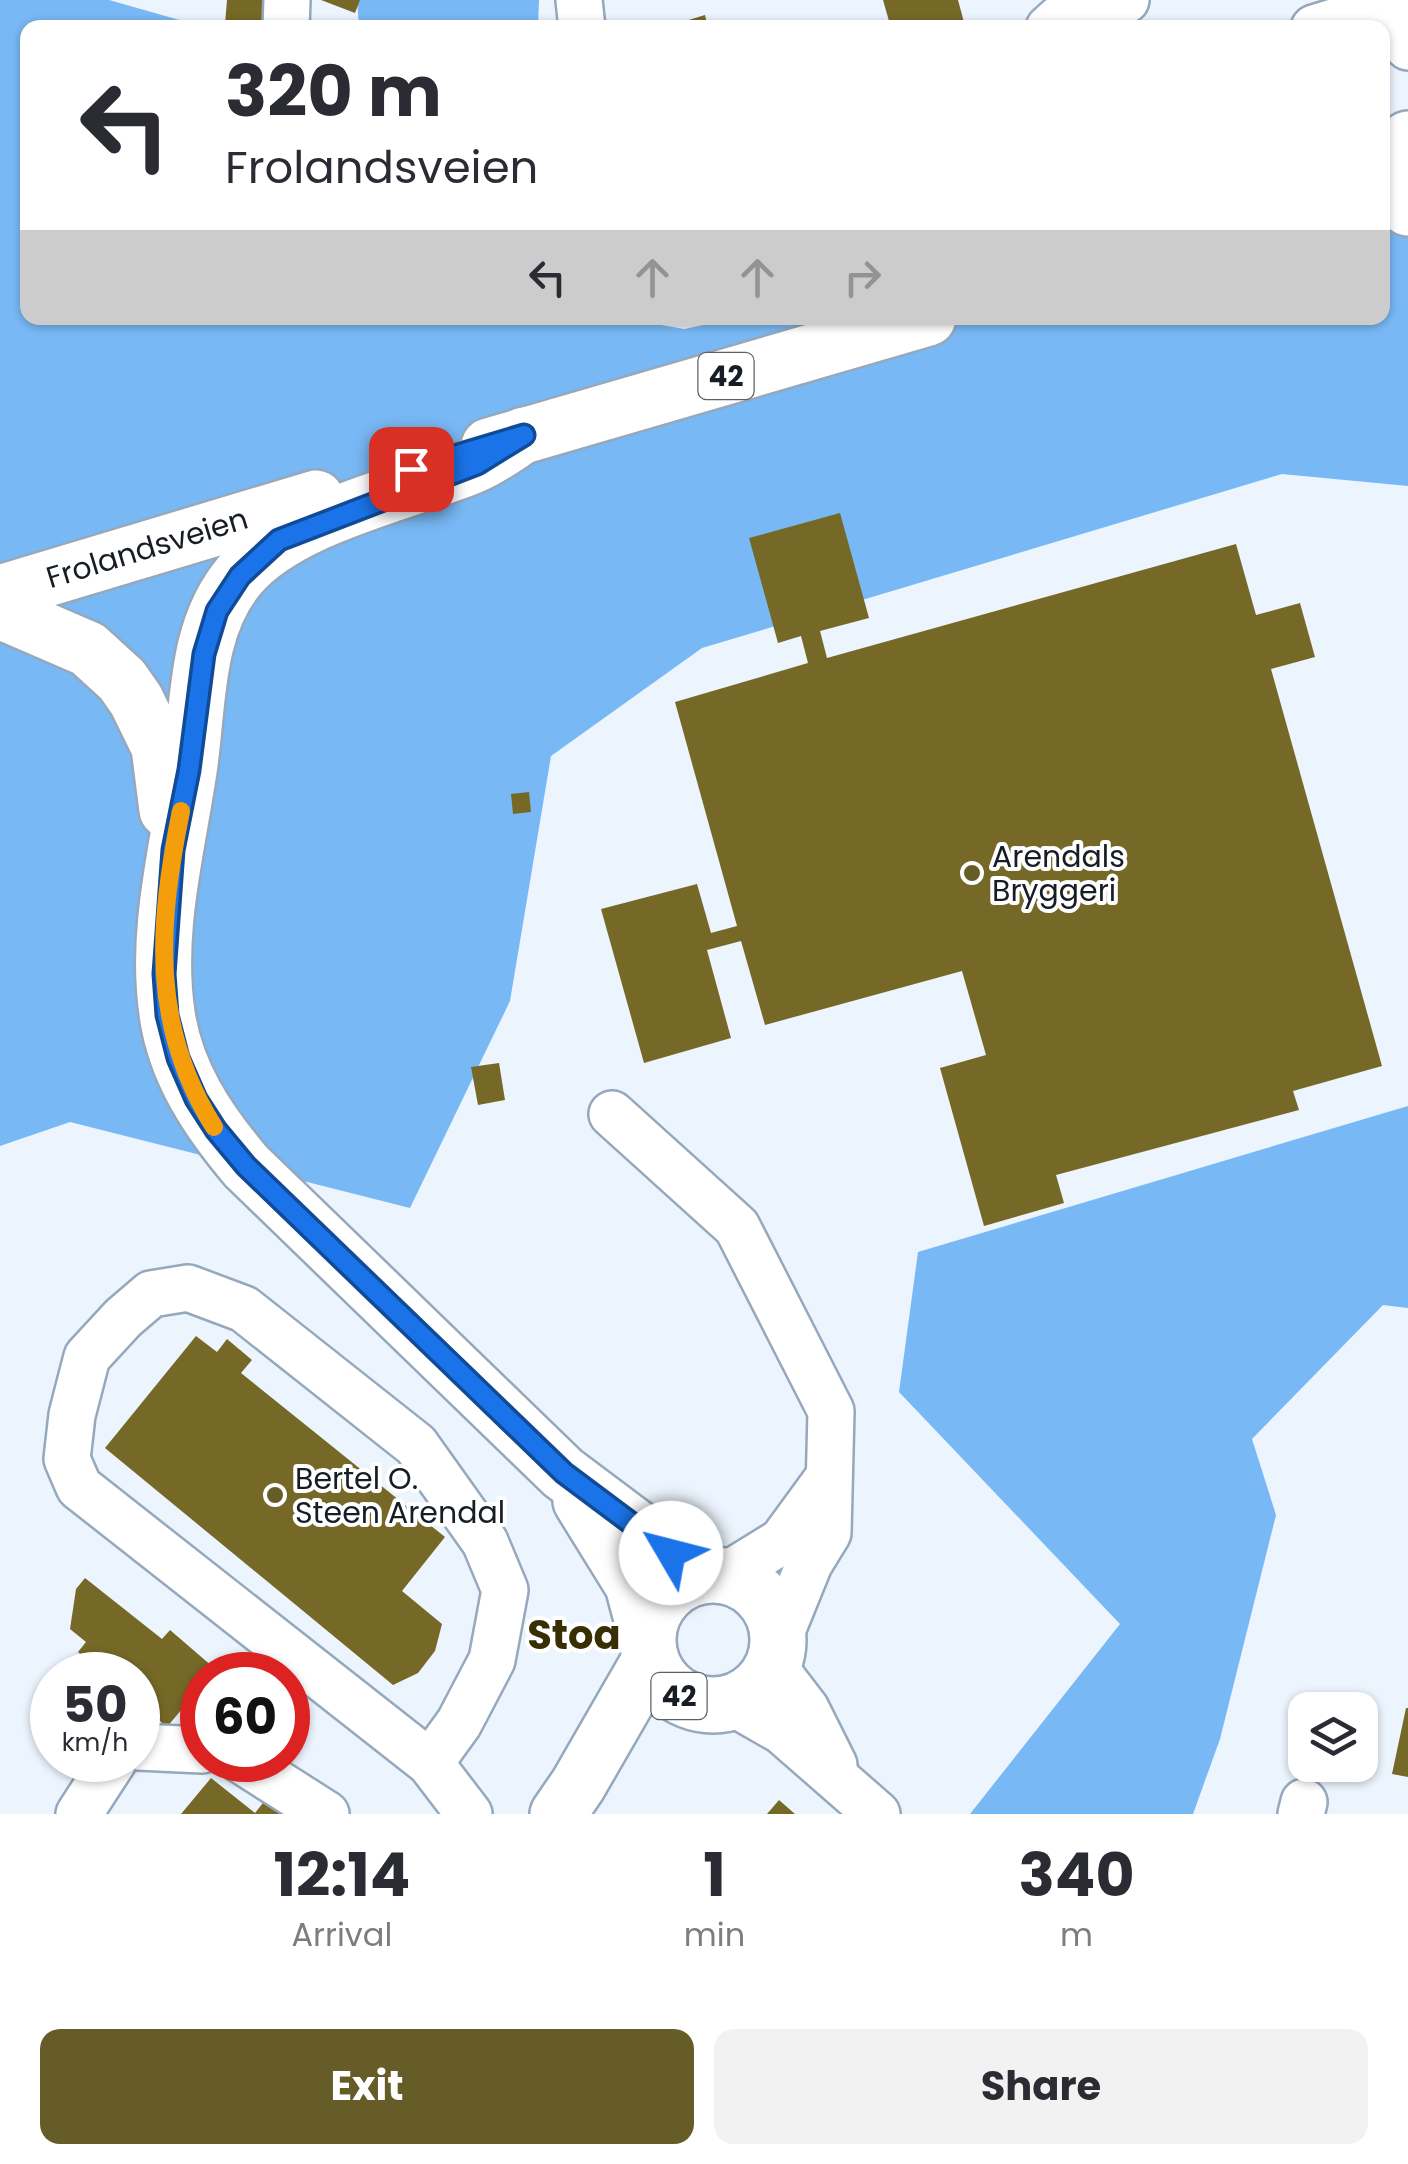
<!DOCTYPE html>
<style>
:root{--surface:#fff;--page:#f2f2f3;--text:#2b2b33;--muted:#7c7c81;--accent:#665c28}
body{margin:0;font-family:Poppins,sans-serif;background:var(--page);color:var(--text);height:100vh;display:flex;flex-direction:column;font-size:38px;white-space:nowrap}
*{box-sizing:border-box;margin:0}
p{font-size:32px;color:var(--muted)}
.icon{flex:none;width:55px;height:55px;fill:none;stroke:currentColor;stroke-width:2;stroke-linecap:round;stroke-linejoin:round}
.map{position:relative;height:1814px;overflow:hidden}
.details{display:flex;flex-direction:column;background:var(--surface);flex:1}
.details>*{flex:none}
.guide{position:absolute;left:20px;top:20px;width:1370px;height:305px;border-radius:20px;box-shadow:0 2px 8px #0004;background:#fff;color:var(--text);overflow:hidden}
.fabs{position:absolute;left:1288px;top:1692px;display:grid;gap:20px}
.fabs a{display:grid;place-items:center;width:90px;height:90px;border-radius:20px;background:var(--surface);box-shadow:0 2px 8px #0004;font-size:50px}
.speed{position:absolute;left:30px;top:1652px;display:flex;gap:20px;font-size:50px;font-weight:700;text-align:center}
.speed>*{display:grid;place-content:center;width:130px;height:130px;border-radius:50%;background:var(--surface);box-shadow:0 2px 8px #0004;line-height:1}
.speed small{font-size:25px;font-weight:400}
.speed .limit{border:15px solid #d22;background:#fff;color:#111}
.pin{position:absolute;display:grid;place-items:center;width:85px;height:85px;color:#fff;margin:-42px;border-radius:20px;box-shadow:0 5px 15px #0006}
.me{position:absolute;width:110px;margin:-55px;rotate:307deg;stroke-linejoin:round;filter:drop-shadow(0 0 8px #0008)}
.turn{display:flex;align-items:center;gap:35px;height:210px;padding:0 40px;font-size:45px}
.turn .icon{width:130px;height:130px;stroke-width:2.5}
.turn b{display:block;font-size:70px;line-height:85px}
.lanes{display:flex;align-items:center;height:95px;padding:0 40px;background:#0003;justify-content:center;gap:50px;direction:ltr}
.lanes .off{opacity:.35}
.eta{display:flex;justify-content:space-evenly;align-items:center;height:170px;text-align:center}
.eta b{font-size:60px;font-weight:700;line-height:70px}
.action{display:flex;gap:20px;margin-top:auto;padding:20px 40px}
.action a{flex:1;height:115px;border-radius:20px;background:var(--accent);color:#fff;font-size:40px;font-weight:700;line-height:115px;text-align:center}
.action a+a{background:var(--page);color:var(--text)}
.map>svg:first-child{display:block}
.forest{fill:#78b8f4}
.building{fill:#766927}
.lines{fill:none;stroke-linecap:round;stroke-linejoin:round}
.minor-casing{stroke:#95a8bc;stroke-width:50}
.major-casing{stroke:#95a8bc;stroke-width:60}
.minor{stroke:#fff;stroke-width:45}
.major{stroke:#fff;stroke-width:55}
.route-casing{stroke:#114b97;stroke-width:25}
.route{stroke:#1a73e8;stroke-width:18}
.slow{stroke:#f59e0b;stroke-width:18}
.poi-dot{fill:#665c28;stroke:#fff;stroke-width:4}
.labels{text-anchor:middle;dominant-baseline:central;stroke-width:8;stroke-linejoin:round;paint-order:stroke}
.shield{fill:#fff;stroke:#5c6166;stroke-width:2.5}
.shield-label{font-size:28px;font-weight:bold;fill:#161d25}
.street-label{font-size:30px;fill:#161d25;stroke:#fff}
.poi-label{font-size:30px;fill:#161d25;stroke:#fff;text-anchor:start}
.district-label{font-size:40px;font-weight:bold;fill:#372f03;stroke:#fff}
</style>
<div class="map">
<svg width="1408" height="1814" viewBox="0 0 1408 1814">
<rect width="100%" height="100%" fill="#ecf4fd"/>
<g class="forest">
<path d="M 0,0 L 109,0 L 197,25 L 195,28 L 28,28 L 28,318 L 622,318 L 684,329 L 737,318 L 1382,318 L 1383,129 L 1408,122 L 1408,486 L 1282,474 L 702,648 L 551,756 L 510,1001 L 410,1208 L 70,1122 L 0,1146 Z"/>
<path d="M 357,0 L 539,0 L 538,27 L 359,27 Z"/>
<path d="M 1408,1106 L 1408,1308 L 1383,1305 L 1252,1439 L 1276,1515 L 1220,1739 L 1193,1814 L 970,1814 L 1120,1624 L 899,1392 L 918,1252 Z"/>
</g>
<g class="building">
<path d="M 227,0 L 265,0 L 262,27 L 225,24 Z"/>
<path d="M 321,0 L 360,0 L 355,13 Z"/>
<path d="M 883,0 L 958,0 L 965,26 L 891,28 Z"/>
<path d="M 705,15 L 708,28 L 684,28 L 682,22 Z"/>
<path d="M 840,513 L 869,618 L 820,631 L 827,658 L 1236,544 L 1256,615 L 1300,603 L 1315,657 L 1271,669 L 1382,1066 L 1293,1091 L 1299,1110 L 1056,1175 L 1064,1203 L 984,1226 L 940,1068 L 986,1055 L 962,971 L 765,1025 L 741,941 L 707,950 L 731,1038 L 644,1063 L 601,909 L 697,884 L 711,933 L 737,926 L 675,702 L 808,663 L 801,636 L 778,643 L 749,538 Z"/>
<path d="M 529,792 L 531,812 L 513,814 L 511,794 Z"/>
<path d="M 499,1063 L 505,1100 L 478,1105 L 471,1067 Z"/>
<path d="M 196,1336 L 217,1352 L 227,1339 L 252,1360 L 241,1373 L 445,1537 L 402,1591 L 442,1624 L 435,1651 L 418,1673 L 393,1685 L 105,1448 Z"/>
<path d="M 85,1578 L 162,1639 L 170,1630 L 213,1667 L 202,1675 L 202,1685 L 167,1727 L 147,1710 L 144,1714 L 138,1709 L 138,1675 L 105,1675 L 78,1652 L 86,1642 L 70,1629 L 76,1589 Z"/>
<path d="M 1406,1708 L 1408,1708 L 1408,1777 L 1392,1774 Z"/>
<path d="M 211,1778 L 255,1813 L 270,1794 L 295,1814 L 181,1814 Z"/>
<path d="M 779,1800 L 795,1814 L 767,1814 Z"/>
</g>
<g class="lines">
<g class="minor-casing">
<g id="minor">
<path d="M 579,0 L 582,28"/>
<path d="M 1388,0 L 1408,47"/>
<path d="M 286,28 L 287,0"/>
<path d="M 1049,28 L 1059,19 L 1126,0"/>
<path d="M 1314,28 L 1389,5"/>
<path d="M 612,1114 L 737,1227 L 831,1411 L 828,1533 L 809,1564 L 779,1638"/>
<path d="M 727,1575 L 782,1541 L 828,1478"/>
<path d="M 773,1666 L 806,1709 L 834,1765"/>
<path d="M 733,1703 L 782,1731 L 877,1814"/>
<path d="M 138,1747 L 202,1750"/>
<path d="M 241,1760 L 326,1814"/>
<path d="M 430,1763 L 459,1723 L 492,1660 L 505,1590 L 485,1542 L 416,1445 L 244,1309 L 188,1288 L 151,1294 L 123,1318 L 87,1357 L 72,1415 L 67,1459 L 79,1487 L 430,1763 L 469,1814"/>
<path d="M 79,1814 L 114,1760"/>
<path d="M 1301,1814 L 1304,1802"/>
</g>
</g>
<g class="major-casing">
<g id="major">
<path d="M 1408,139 C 1394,163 1394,184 1408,208"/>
<path d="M 524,435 C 507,446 490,459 472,466 C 401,495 290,517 240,575 C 194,629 199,705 189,771 C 177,851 155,931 167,1013 C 175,1072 208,1121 246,1166 L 563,1473 L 699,1575"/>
<path d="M 489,446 L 928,318"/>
<path d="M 0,593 L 316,498"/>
<path d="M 0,611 L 88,649 L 122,680 L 136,700 L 159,747 L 167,810"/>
<path d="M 581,1501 L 633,1585 L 647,1638"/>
<circle cx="713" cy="1640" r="65"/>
<path d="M 558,1814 L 578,1785 L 650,1660"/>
</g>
</g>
<use href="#minor" class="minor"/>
<use href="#major" class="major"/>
</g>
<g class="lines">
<g class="route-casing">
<path id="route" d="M 411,469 L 524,435 L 477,464 L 279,540 L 240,576 L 217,611 L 204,654 L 189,770 L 173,850 L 164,974 L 167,1015 L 178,1058 L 196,1099 L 216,1130 L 246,1166 L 564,1473 L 671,1553"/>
</g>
<use href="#route" class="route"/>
<path class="slow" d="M 181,811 C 158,925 150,1025 214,1127"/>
</g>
<g class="poi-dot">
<circle cx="972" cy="873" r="10"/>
<circle cx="275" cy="1495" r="10"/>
</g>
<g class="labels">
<g class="shield">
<rect x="698.5" y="353" width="55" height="46" rx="8"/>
<rect x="651.5" y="1673" width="55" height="46" rx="8"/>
</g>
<g class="shield-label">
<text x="726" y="376">42</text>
<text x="679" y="1696">42</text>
</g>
<g class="street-label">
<text transform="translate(147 548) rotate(-17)">Frolandsveien</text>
</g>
<g class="poi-label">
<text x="992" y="856">Arendals<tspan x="992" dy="34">Bryggeri</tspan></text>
<text x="295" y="1478">Bertel O.<tspan x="295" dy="34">Steen Arendal</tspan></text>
</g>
<g class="district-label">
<text x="574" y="1635">Stoa</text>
</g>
</g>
</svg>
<div class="fabs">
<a><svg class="icon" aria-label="layers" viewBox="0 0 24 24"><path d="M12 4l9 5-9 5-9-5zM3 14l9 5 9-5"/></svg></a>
</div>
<div class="speed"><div>50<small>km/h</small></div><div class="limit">60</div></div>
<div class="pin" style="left:411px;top:469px;background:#d93025"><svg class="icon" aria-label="arrive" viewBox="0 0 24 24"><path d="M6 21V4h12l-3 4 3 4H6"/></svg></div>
<svg class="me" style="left:671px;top:1553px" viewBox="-20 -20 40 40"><circle r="19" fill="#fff"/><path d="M0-13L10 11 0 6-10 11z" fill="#1a73e8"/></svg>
<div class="guide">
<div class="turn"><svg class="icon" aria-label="left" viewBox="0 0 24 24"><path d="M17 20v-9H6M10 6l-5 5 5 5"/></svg><div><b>320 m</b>Frolandsveien</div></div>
<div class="lanes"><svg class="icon" aria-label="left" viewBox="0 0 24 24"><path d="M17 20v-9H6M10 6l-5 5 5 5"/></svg><svg class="icon off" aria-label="ahead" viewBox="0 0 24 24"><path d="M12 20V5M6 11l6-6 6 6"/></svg><svg class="icon off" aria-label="ahead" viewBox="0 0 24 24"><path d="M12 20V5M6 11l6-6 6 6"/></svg><svg class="icon off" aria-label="right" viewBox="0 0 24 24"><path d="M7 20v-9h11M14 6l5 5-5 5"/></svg></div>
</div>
</div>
<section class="details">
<div class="eta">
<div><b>12:14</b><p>Arrival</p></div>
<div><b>1</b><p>min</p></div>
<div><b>340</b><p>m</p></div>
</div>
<div class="action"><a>Exit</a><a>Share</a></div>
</section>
